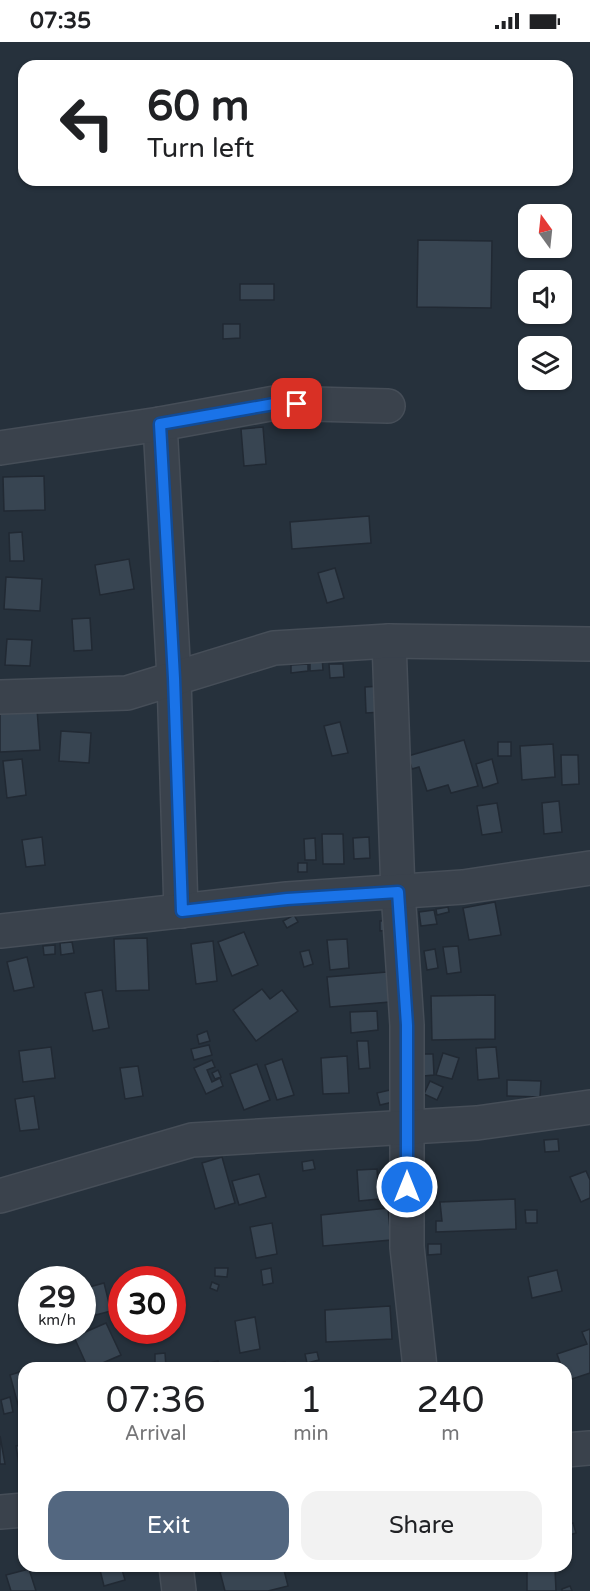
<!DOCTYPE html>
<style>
:root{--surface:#fff;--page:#f2f2f2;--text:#202124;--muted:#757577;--accent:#536780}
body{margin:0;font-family:"Varela Round",sans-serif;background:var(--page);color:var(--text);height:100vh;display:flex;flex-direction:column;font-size:22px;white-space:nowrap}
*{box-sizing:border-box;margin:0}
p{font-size:20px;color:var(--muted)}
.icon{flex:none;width:33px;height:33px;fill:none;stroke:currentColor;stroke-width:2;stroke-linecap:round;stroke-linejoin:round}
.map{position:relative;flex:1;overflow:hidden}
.details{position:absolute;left:18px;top:1320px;width:554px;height:210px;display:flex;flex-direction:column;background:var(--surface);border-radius:18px;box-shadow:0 2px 4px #0004}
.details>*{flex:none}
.guide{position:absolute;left:18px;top:18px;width:555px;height:126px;border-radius:18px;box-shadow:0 2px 4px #0004;background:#fff;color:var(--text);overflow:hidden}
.needle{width:39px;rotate:345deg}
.buttons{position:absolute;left:518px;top:162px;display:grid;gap:12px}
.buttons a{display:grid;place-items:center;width:54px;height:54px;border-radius:12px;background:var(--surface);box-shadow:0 2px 4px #0004;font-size:30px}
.speed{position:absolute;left:18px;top:1224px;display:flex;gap:12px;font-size:30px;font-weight:700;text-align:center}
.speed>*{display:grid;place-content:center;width:78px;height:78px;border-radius:50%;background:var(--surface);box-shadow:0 2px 4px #0004;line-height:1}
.speed small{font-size:15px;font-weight:400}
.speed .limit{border:9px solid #d22;background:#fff;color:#111}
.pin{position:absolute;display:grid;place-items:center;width:51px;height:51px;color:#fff;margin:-26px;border-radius:12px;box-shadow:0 3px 9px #0006}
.me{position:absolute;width:66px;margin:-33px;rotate:0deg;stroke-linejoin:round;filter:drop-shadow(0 0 4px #0008)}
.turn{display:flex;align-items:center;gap:21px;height:126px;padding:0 30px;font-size:27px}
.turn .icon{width:78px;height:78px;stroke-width:2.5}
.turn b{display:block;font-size:42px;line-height:51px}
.eta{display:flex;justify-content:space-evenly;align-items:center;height:102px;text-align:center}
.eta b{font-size:36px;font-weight:600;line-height:42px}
.primary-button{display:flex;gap:12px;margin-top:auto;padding:12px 30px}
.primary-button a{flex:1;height:69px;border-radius:18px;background:var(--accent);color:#fff;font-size:24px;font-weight:600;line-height:69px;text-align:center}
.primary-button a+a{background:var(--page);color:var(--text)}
.status{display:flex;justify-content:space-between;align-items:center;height:42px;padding:0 30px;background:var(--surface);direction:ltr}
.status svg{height:16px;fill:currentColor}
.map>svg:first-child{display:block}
.building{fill:#384552;stroke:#212933;stroke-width:1.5}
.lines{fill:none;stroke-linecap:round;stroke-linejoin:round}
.minor-casing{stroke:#464e58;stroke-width:36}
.minor{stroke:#3a424c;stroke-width:33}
.route-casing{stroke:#114b97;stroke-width:15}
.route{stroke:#1a73e8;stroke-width:10}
</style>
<div class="status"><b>07:35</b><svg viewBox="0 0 49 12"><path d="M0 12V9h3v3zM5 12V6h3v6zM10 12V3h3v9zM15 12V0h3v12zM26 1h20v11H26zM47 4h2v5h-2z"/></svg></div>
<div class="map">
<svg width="590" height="1549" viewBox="0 0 590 1549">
<rect width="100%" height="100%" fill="#26313c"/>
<g class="building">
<path d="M 418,198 L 492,199 L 491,266 L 417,265 Z"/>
<rect x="240" y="242" width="34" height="16"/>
<path d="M 223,282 L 240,282 L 240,296 L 223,297 Z"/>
<path d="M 263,385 L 266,422 L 244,424 L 241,387 Z"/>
<path d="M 44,434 L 45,468 L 4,469 L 3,435 Z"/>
<path d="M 369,474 L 371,501 L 292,507 L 290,480 Z"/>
<path d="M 22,490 L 24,519 L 10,519 L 9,491 Z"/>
<path d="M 129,517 L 134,547 L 100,553 L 95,523 Z"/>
<path d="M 335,526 L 344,556 L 327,561 L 318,531 Z"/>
<path d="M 6,535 L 42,537 L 40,569 L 4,567 Z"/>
<path d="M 90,576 L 92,608 L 74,609 L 72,577 Z"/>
<path d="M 7,597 L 32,598 L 30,624 L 5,623 Z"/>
<path d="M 322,615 L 323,628 L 310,629 L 310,616 Z"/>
<path d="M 308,622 L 308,629 L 291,631 L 291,623 Z"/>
<path d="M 329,622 L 343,622 L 344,635 L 330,636 Z"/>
<path d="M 382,644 L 383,670 L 366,671 L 365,645 Z"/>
<path d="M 37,667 L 40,708 L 0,710 L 0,669 Z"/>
<path d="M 340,680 L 348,711 L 332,714 L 324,684 Z"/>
<path d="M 61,689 L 91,691 L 89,721 L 59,719 Z"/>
<path d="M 464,698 L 478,744 L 451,751 L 448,743 L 427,749 L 419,725 L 412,727 L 408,714 Z"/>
<rect x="498" y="700" width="13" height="14"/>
<path d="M 553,702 L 555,735 L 522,738 L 520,704 Z"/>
<path d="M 561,713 L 578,713 L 579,742 L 562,743 Z"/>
<path d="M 22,717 L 26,753 L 7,756 L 3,719 Z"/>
<path d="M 492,717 L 498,741 L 483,746 L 476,722 Z"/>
<path d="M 559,759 L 562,790 L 544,792 L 542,761 Z"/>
<path d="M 497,761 L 502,790 L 482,793 L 477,764 Z"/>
<path d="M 322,792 L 343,792 L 344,822 L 323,822 Z"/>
<path d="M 42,795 L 45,823 L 26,825 L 22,798 Z"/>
<path d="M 369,795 L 370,816 L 354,817 L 353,796 Z"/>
<path d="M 315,796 L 316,818 L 305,818 L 304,797 Z"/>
<rect x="298" y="821" width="9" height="9"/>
<path d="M 495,860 L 501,893 L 469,898 L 463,866 Z"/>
<path d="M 448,865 L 449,870 L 437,873 L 436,867 Z"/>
<path d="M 434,868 L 437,882 L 421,884 L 419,870 Z"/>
<path d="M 294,873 L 298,880 L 287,886 L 283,879 Z"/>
<path d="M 390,878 L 391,888 L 380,889 L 380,879 Z"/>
<path d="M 244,890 L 258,923 L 232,934 L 218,900 Z"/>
<path d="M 147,896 L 149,948 L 116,949 L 114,897 Z"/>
<path d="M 347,897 L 349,926 L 330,928 L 327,898 Z"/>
<path d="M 213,899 L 217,939 L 196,942 L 191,902 Z"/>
<path d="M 72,900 L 74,911 L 61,913 L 60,901 Z"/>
<path d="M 55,903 L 55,912 L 44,913 L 43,904 Z"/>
<path d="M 458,904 L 461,930 L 447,932 L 443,905 Z"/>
<path d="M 435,907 L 438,926 L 427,928 L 424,909 Z"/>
<path d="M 309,908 L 313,922 L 304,925 L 300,910 Z"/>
<path d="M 27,915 L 34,945 L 14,949 L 7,920 Z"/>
<path d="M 387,930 L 390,960 L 330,965 L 327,935 Z"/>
<path d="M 262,947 L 270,957 L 282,948 L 298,969 L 256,999 L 233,968 Z"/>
<path d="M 102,948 L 109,986 L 93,989 L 85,951 Z"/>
<path d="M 495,953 L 495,997 L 432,998 L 431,954 Z"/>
<path d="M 377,969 L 378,988 L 351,991 L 350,970 Z"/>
<path d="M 207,989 L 210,999 L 199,1002 L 197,993 Z"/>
<path d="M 357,999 L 368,999 L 370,1026 L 359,1027 Z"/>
<path d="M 209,1003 L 212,1013 L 194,1018 L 191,1007 Z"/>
<path d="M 51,1005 L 55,1036 L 23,1040 L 19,1009 Z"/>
<path d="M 496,1005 L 499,1036 L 478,1038 L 476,1006 Z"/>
<path d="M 443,1011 L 459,1016 L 452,1037 L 436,1033 Z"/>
<path d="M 423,1012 L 433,1012 L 434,1033 L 423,1034 Z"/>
<path d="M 347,1014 L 349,1051 L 323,1052 L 321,1016 Z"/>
<path d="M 282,1017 L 294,1053 L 277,1058 L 265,1023 Z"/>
<path d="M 212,1018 L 215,1025 L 207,1028 L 212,1040 L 220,1036 L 223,1044 L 206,1052 L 194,1026 Z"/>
<path d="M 257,1022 L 270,1058 L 244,1068 L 230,1032 Z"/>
<path d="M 138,1024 L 143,1054 L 125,1057 L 120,1026 Z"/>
<path d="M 218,1028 L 221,1035 L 215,1037 L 212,1031 Z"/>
<path d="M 507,1038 L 541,1039 L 540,1055 L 507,1054 Z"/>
<path d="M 430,1039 L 443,1045 L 437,1058 L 424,1052 Z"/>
<path d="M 390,1048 L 393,1060 L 380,1063 L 377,1051 Z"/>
<path d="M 34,1054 L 39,1087 L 20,1089 L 15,1057 Z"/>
<path d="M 558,1097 L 559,1109 L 545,1110 L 544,1098 Z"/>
<path d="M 222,1115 L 235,1161 L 215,1167 L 202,1121 Z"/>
<path d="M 313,1118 L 315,1127 L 303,1129 L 302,1120 Z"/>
<path d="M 377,1127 L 379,1157 L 359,1159 L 357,1128 Z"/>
<path d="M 586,1129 L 590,1138 L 590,1156 L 581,1160 L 570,1135 Z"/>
<path d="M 259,1132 L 266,1155 L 239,1163 L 232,1139 Z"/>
<path d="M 515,1157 L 516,1187 L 436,1190 L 436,1179 L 442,1179 L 440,1160 Z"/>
<path d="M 388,1166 L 391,1198 L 323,1204 L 321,1173 Z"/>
<path d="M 525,1168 L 537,1168 L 537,1181 L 526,1181 Z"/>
<path d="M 272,1181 L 277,1212 L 256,1216 L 250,1185 Z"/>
<path d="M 428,1202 L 441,1202 L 441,1212 L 428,1213 Z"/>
<path d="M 215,1226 L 228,1226 L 227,1235 L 215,1234 Z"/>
<path d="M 271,1226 L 273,1241 L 263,1243 L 261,1228 Z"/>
<path d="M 557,1228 L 562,1249 L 532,1256 L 528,1235 Z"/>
<rect x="132" y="1229" width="15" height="9"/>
<path d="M 212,1240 L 219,1243 L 217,1249 L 210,1246 Z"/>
<path d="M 104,1241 L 111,1269 L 88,1275 L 82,1255 L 82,1247 Z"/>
<path d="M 390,1264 L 392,1297 L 326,1300 L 325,1268 Z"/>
<path d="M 255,1275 L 260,1307 L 240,1311 L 235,1279 Z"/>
<path d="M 106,1281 L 121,1313 L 91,1326 L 88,1326 L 74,1295 Z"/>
<path d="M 590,1287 L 590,1331 L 566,1339 L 566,1326 L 562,1326 L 557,1312 L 587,1302 L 582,1290 Z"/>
<path d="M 317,1310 L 319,1318 L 307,1321 L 305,1312 Z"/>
<path d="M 165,1311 L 166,1326 L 155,1326 L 155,1312 Z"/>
<path d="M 218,1319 L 220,1326 L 210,1326 L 209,1321 Z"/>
<path d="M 285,1320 L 286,1326 L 254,1326 L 254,1324 Z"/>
<path d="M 23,1329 L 24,1334 L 24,1385 L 10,1333 Z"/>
<path d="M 10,1355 L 13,1370 L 4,1372 L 1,1358 Z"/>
<path d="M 0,1394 L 5,1422 L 0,1422 Z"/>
<path d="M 24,1403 L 24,1434 L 21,1434 L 16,1404 Z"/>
<path d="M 573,1481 L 576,1491 L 566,1494 L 566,1483 Z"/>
<path d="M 99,1524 L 121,1524 L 125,1538 L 104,1544 Z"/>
<path d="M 242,1524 L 283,1524 L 288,1544 L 268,1549 L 225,1549 L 220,1530 Z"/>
<path d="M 29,1527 L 36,1549 L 11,1549 L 6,1533 Z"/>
<path d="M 555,1527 L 556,1549 L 527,1549 L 527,1529 Z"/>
<path d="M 570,1544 L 572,1549 L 562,1549 L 562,1547 Z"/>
</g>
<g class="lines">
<g class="minor-casing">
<g id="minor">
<path d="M 160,382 L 174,636 L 181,869"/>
<path d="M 0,406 L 160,382 L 275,361 L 388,364"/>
<path d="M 389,599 L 398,850 L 407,983 L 407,1205 L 420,1326"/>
<path d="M 0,655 L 127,651 L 274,606 L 389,599 L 590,602"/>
<path d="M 0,889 L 287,857 L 463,845 L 590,826"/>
<path d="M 0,1154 L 192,1098 L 477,1081 L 590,1065"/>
<path d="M 566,1408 L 590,1406"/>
<path d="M 0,1470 L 24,1468"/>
<path d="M 176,1524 L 179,1549"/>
</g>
</g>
<use href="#minor" class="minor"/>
</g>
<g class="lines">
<g class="route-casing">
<path id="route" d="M 297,362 L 274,362 L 160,382 L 174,636 L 182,869 L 287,857 L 398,850 L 407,983 L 407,1145"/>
</g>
<use href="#route" class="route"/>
</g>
</svg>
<div class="buttons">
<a><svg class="needle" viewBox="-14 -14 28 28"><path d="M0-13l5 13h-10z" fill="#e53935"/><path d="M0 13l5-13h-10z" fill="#757577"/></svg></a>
<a><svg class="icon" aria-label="sound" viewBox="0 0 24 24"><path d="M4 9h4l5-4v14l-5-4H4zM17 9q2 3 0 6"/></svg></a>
<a><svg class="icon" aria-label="layers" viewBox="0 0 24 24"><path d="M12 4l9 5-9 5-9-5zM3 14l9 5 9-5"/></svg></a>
</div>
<div class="speed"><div>29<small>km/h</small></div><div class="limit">30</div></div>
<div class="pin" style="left:297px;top:362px;background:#d93025"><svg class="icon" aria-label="arrive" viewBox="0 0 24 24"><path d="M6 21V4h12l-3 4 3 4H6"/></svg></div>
<svg class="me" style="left:407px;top:1145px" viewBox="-20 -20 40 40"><circle r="17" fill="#1a73e8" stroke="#fff" stroke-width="3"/><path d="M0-11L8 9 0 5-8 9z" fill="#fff"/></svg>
<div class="guide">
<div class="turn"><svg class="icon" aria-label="left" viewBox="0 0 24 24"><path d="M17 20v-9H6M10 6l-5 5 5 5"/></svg><div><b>60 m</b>Turn left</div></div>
</div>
<section class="details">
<div class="eta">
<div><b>07:36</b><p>Arrival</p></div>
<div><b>1</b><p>min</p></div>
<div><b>240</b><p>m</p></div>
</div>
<div class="primary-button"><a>Exit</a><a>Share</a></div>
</section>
</div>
